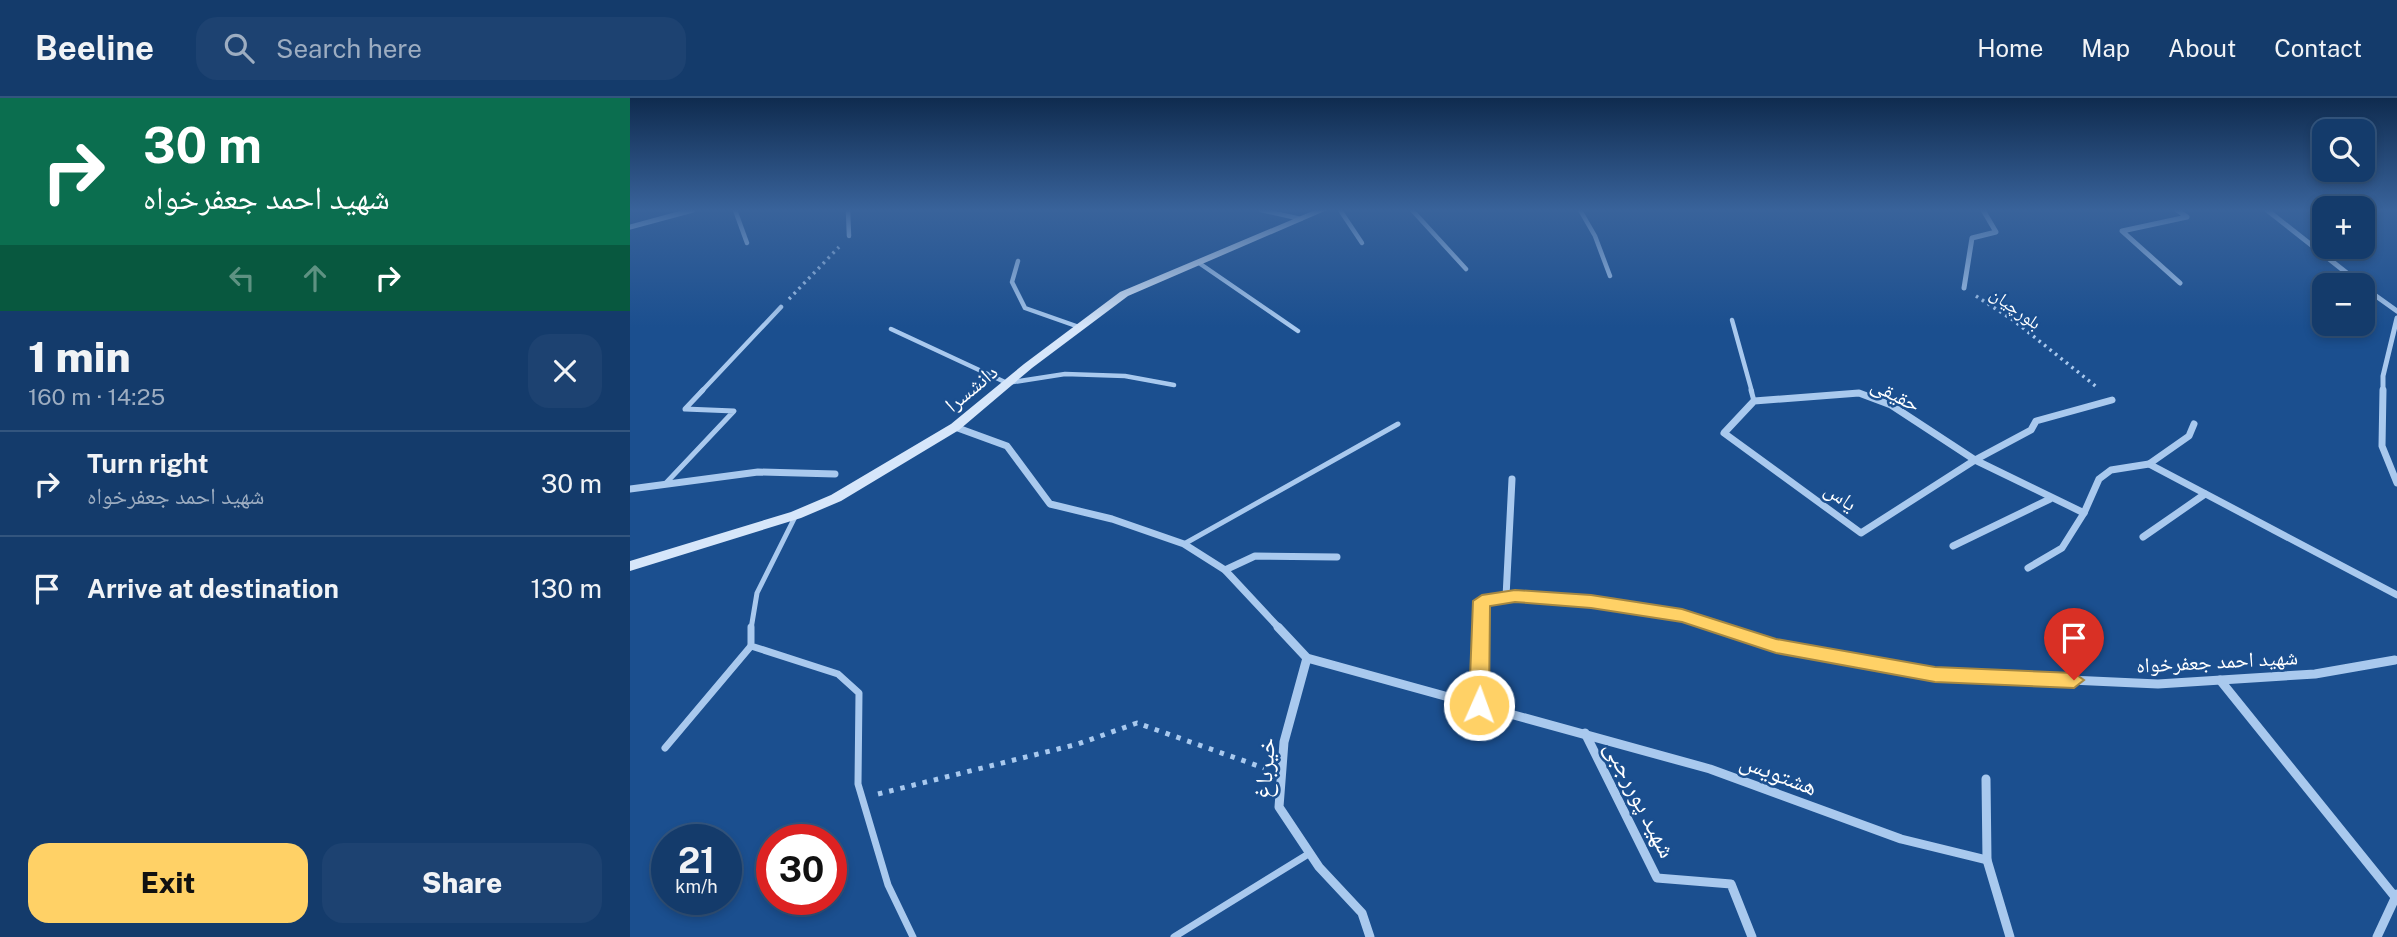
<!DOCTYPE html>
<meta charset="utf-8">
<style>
:root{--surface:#143b6b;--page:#1d4271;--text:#f1f3f6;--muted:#9dadc1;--line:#33557e;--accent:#ffd166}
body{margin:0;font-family:"Public Sans","Noto Naskh Arabic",sans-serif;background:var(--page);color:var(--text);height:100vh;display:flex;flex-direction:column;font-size:26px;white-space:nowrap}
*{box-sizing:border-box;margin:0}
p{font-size:23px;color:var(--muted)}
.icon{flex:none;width:38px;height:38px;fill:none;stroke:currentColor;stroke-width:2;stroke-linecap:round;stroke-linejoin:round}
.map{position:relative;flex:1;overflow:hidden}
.panel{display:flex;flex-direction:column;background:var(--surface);width:630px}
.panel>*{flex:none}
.hud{background:#0b6e4f;color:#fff;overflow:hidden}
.buttons{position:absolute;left:1682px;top:21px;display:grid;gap:14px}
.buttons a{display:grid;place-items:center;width:63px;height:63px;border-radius:14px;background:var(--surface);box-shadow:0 4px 10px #0003,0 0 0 2px var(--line);font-size:35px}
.speed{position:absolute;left:21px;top:726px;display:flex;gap:14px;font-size:35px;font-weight:700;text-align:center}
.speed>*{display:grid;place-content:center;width:91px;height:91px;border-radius:50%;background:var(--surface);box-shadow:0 4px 10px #0003,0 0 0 2px var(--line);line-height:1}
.speed small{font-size:18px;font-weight:400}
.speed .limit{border:10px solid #d22;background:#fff;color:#111}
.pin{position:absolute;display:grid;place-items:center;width:60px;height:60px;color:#fff;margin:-72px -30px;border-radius:50% 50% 50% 0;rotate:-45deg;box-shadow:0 0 7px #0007}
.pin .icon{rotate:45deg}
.me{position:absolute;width:77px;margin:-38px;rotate:2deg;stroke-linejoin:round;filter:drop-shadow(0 0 5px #0008)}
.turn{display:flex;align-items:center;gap:24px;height:147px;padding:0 28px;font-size:32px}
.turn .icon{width:91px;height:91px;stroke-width:2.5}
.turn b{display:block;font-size:49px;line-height:60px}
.lanes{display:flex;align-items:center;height:66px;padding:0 28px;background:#0003;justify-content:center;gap:35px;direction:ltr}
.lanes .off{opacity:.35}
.round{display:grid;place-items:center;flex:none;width:74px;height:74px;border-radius:21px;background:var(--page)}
.headline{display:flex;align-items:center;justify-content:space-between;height:119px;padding:0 28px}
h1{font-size:42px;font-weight:800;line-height:52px}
.button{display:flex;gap:14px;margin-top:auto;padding:14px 28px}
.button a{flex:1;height:80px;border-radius:21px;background:var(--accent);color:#111;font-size:28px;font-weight:800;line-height:80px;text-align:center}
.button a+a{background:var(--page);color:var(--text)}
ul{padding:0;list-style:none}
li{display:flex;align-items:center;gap:21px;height:105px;padding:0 28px;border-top:2px solid var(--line)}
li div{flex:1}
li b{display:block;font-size:26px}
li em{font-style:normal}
header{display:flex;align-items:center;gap:42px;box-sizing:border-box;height:98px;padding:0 35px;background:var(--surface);border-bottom:2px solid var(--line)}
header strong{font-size:33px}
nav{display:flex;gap:38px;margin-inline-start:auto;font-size:24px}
.search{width:490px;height:63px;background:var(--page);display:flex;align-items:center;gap:18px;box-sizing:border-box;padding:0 24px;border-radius:21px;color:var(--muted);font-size:26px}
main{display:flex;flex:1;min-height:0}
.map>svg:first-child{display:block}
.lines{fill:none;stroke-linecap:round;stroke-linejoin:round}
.path-far1{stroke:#a9c9ee;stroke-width:3.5;stroke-dasharray:2.5 4.5;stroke-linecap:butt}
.path{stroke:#a9c9ee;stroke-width:5;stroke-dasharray:4.5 7;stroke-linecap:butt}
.lane-far2{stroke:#a9c9ee;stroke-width:4.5}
.lane-far1{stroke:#a9c9ee;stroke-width:5}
.lane{stroke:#a9c9ee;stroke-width:7}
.street-far2{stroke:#a9c9ee;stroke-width:5}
.street-far1{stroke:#a9c9ee;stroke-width:7}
.street{stroke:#a9c9ee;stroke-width:9}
.secondary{fill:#d6e6fa;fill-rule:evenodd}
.route{fill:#ffd166;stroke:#a68842;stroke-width:2}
.labels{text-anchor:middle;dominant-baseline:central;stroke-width:5;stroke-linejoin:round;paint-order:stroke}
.far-street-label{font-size:18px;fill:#fff;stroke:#1b4f8f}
.street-label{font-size:21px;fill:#fff;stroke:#1b4f8f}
.near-street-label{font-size:24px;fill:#fff;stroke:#1b4f8f}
</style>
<header>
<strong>Beeline</strong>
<div class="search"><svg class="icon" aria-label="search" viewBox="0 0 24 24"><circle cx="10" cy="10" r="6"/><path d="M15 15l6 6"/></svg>Search here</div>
<nav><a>Home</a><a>Map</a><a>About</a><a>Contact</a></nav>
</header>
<main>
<section class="panel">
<div class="hud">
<div class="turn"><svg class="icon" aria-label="right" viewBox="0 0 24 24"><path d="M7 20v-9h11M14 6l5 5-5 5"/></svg><div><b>30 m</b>شهید احمد جعفرخواه</div></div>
<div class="lanes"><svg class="icon off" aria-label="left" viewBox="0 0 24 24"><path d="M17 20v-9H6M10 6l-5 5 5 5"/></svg><svg class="icon off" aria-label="ahead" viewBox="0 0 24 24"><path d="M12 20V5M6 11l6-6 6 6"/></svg><svg class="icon" aria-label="right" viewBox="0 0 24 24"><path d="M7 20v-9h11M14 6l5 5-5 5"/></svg></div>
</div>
<div class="headline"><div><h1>1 min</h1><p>160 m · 14:25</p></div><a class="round"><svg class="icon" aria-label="close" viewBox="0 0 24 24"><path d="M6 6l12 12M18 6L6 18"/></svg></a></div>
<ul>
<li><svg class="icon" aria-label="right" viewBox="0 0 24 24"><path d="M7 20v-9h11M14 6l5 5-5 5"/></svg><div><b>Turn right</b><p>شهید احمد جعفرخواه</p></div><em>30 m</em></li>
<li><svg class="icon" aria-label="arrive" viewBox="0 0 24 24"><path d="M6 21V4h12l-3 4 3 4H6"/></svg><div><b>Arrive at destination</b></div><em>130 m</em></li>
</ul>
<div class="button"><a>Exit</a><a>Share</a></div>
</section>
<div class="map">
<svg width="1767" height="839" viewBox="0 0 1767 839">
<rect width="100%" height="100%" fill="#1b4f8f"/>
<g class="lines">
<g class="path-far1">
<path d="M 1346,198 L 1383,222 L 1468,290"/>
<path d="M 159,201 L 209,149"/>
</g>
<path class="path" d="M 248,696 L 448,646 L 507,625 L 634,670"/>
<g class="lane-far2">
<path d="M 105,112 L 117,145"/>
<path d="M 218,112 L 219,138"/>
<path d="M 631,112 L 671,121"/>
<path d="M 710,112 L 732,145"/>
<path d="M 782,112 L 836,171"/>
<path d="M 950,112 L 965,138 L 980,178"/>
<path d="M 388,163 L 382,184 L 395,210 L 449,229"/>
<path d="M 569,165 L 668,233"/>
<path d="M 1102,222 L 1122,294"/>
<path d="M 261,231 L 377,285 L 435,276 L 495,278 L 544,287"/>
<path d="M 71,294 L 151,209"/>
</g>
<g class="lane-far1">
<path d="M 1121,292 L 1124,303"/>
<path d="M 36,385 L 104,313 L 55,311 L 73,292"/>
<path d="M 554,446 L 768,326"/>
<path d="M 121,531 L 127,495 L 166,417"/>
</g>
<g class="lane">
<path d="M 121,529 L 121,548 L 208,576 L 229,595 L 228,686 L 258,787 L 283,839"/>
<path d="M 35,650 L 121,548"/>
<path d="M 544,839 L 680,755"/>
</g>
<g class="street-far2">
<path d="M 1547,112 L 1557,119 L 1492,133 L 1550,185"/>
<path d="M 1637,112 L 1732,187"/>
<path d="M 0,129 L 63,112"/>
<path d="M 1732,188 L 1767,213"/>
<path d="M 1334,190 L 1342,140 L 1366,134 L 1353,112"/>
<path d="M 1753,294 L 1753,278 L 1767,220"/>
</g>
<g class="street-far1">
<path d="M 1753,292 L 1752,348 L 1767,385"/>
<path d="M 1229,295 L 1261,307 L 1345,362 L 1231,435 L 1094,335 L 1124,303 Z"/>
<path d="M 1564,326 L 1559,338 L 1519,366 L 1767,497"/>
<path d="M 325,329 L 377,348 L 420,406 L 482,421 L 554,446 L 595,472 L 650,531"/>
<path d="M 1345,362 L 1454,415"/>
<path d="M 1345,362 L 1401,332 L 1406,323 L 1482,302"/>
<path d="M 0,391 L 128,374 L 205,376"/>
<path d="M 1513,439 L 1575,396"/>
<path d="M 1323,448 L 1420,401"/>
<path d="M 1398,470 L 1432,450 L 1454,415 L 1469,381 L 1481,372 L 1519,366"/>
<path d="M 595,472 L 625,458 L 707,459"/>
<path d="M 876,499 L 882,381"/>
<path d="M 851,531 L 852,503 C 927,492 1022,507 1094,531"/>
</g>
<g class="street">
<path d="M 648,529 L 677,560 L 1080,671 L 1271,741 L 1357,762"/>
<path d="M 1088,529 L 1145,548 L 1305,576 L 1528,586 L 1685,576 L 1765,562"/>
<path d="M 677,560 L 654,644 L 649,709 L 689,769 L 732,815 L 740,839"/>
<path d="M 1590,582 L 1765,799"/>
<path d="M 849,607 L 851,529"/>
<path d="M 955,635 L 1027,780 L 1101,786 L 1122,839"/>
<path d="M 1356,681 L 1357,762 L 1380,839"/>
<path d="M 1747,839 L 1767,796"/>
</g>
<path class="secondary" d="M 685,112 L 697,112 L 498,198 L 402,270 L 329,332 L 211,403 L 171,420 L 0,473 L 0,463 L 161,414 L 201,397 L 321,326 L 394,266 L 490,194 Z"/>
</g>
<linearGradient id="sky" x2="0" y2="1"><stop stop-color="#0f2b4f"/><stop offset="0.49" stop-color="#39639b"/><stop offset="1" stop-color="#39639b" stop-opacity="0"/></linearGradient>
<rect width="1767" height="229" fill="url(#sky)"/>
<path class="route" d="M 885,492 L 961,497 L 1052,511 L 1146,541 L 1305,569 L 1444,575 L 1454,582 L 1444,590 L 1305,584 L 1146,555 L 1052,524 L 961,510 L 885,504 L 860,508 L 859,607 L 856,613 L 842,613 L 839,607 L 843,503 L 852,497 Z"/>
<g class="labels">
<g class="far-street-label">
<text transform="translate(1386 210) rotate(36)">بلورچیان</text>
</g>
<g class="street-label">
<text transform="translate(341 290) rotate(-40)">دانشسرا</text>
<text transform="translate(1266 296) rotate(27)">حقیقی</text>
<text transform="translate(1211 398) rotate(36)">یاس</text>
<text transform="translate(1587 563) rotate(-3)">شهید احمد جعفرخواه</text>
</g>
<g class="near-street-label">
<text transform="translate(634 670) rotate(-86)">خیرباغ</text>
<text transform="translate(1149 675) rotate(21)">هشتویس</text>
<text transform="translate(1011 701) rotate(63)">شهید پوررجبی</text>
</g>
</g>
</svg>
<div class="buttons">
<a><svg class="icon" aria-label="search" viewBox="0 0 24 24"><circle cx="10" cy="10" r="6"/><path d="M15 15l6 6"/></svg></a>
<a>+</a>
<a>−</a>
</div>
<div class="speed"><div>21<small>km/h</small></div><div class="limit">30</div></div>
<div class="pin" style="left:1444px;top:582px;background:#d93025"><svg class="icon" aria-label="arrive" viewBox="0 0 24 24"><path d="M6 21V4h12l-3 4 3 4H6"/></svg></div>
<svg class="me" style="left:849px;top:607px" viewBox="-20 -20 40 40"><circle r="17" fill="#ffd166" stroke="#fff" stroke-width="3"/><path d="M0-11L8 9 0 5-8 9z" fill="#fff"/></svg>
</div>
</main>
